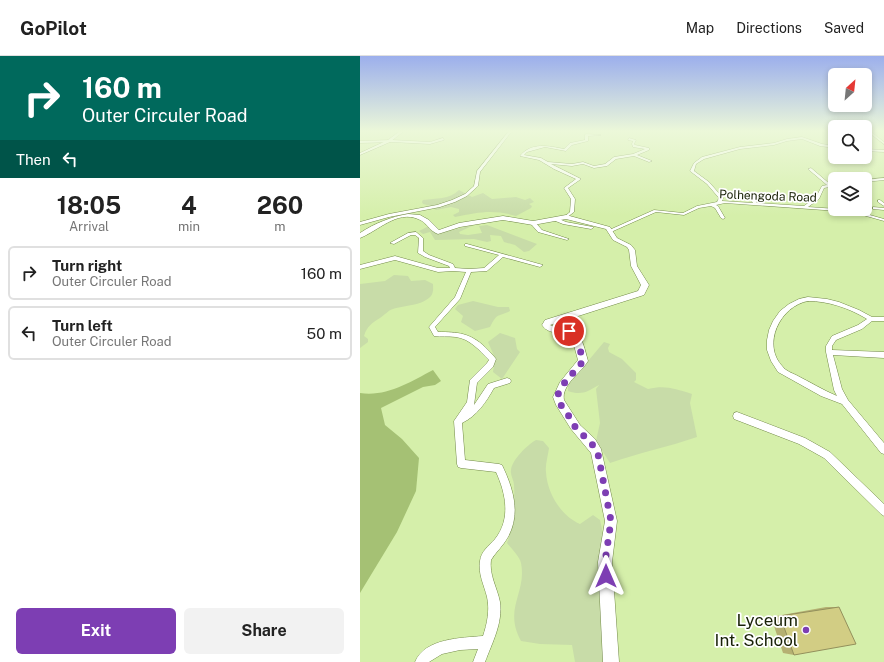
<!DOCTYPE html>
<style>
:root{--surface:#fff;--page:#f2f2f2;--text:#222;--muted:#767676;--line:#e0e0e0;--accent:#7d3eb3}
body{margin:0;font-family:"Public Sans",sans-serif;background:var(--page);color:var(--text);height:100vh;display:flex;flex-direction:column;font-size:15px;white-space:nowrap}
*{box-sizing:border-box;margin:0}
p{font-size:13px;color:var(--muted)}
.icon{flex:none;width:22px;height:22px;fill:none;stroke:currentColor;stroke-width:2;stroke-linecap:round;stroke-linejoin:round}
.map{position:relative;flex:1;overflow:hidden}
.panel{display:flex;flex-direction:column;background:var(--surface);width:360px}
.panel>*{flex:none}
.guide{background:#00695c;color:#fff;overflow:hidden}
.needle{width:26px;rotate:27deg}
.fabs{position:absolute;left:468px;top:12px;display:grid;gap:8px}
.fabs a{display:grid;place-items:center;width:44px;height:44px;border-radius:6px;background:var(--surface);box-shadow:0 2px 6px #0003;font-size:20px}
.pin{position:absolute;display:grid;place-items:center;width:34px;height:34px;color:#fff;margin:-17px;border:2px solid #fff;border-radius:50%;box-shadow:0 1px 4px #0007}
.me{position:absolute;width:44px;margin:-22px;rotate:0deg;stroke-linejoin:round;filter:drop-shadow(0 0 3px #0008)}
.turn{display:flex;align-items:center;gap:14px;height:84px;padding:0 16px;font-size:18px}
.turn .icon{width:52px;height:52px;stroke-width:2.5}
.turn b{display:block;font-size:28px;line-height:34px}
.then{display:flex;align-items:center;height:38px;padding:0 16px;background:#0003;gap:8px;font-size:15px}
.eta{display:flex;justify-content:space-evenly;align-items:center;height:68px;text-align:center}
.eta b{font-size:24px;font-weight:700;line-height:28px}
.cta{display:flex;gap:8px;margin-top:auto;padding:8px 16px}
.cta a{flex:1;height:46px;border-radius:6px;background:var(--accent);color:#fff;font-size:16px;font-weight:700;line-height:46px;text-align:center}
.cta a+a{background:var(--page);color:var(--text)}
ul{padding:0;list-style:none}
li{display:flex;align-items:center;gap:12px;height:54px;margin:0 8px 6px;padding:0 8px;border:2px solid var(--line);border-radius:6px}
li div{flex:1}
li b{display:block;font-size:15px}
li em{font-style:normal}
header{display:flex;align-items:center;gap:24px;box-sizing:border-box;height:56px;padding:0 20px;background:var(--surface);border-bottom:1px solid var(--line)}
header strong{font-size:19px}
nav{display:flex;gap:22px;margin-inline-start:auto;font-size:14px}
main{display:flex;flex:1;min-height:0}
.map>svg:first-child{display:block}
.green{fill:#c8dca8}
.forest{fill:#a5c174}
.lines{fill:none;stroke-linecap:round;stroke-linejoin:round}
.stream{stroke:#caa8f1;stroke-width:1}
.minor-casing{stroke:#738a49;stroke-width:1}
.tertiary-casing{stroke:#738a49;stroke-width:1}
.minor{fill:#fff;fill-rule:evenodd}
.tertiary{fill:#fff;fill-rule:evenodd}
.wall{fill:#b5b072}
.building{fill:#d2cd84;stroke:#93905c}
.route{stroke:#7d3eb3;stroke-width:7;stroke-dasharray:0 12.6}
.poi-dot{fill:#7d3eb3;stroke:#fff;stroke-width:1.5}
.labels{text-anchor:middle;dominant-baseline:central;stroke-width:3.5;stroke-linejoin:round;paint-order:stroke}
.far-street-label{font-size:12px;fill:#182106;stroke:#fff}
.near-poi-label{font-size:17px;fill:#182106;stroke:#fff;text-anchor:end}
</style>
<header>
<strong>GoPilot</strong>
<nav><a>Map</a><a>Directions</a><a>Saved</a></nav>
</header>
<main>
<section class="panel">
<div class="guide">
<div class="turn"><svg class="icon" aria-label="right" viewBox="0 0 24 24"><path d="M7 20v-9h11M14 6l5 5-5 5"/></svg><div><b>160 m</b>Outer Circuler Road</div></div>
<div class="then">Then<svg class="icon" aria-label="left" viewBox="0 0 24 24"><path d="M17 20v-9H6M10 6l-5 5 5 5"/></svg></div>
</div>
<div class="eta">
<div><b>18:05</b><p>Arrival</p></div>
<div><b>4</b><p>min</p></div>
<div><b>260</b><p>m</p></div>
</div>
<ul>
<li><svg class="icon" aria-label="right" viewBox="0 0 24 24"><path d="M7 20v-9h11M14 6l5 5-5 5"/></svg><div><b>Turn right</b><p>Outer Circuler Road</p></div><em>160 m</em></li>
<li><svg class="icon" aria-label="left" viewBox="0 0 24 24"><path d="M17 20v-9H6M10 6l-5 5 5 5"/></svg><div><b>Turn left</b><p>Outer Circuler Road</p></div><em>50 m</em></li>
</ul>
<div class="cta"><a>Exit</a><a>Share</a></div>
</section>
<div class="map">
<svg width="524" height="606" viewBox="0 0 524 606">
<rect width="100%" height="100%" fill="#d5efaa"/>
<g class="green">
<path d="M 99,134 L 112,141 L 123,137 L 132,143 L 156,141 L 165,144 L 170,142 L 174,146 L 169,148 L 172,150 L 171,152 L 156,160 C 133,153 119,156 95,161 L 93,159 L 99,156 L 99,153 L 91,151 L 76,154 L 71,150 L 63,148 L 62,146 L 63,144 C 76,142 89,144 99,134 Z"/>
<path d="M 114,169 L 99,176 L 100,178 L 108,179 L 122,177 L 119,170 L 127,169 L 177,188 L 169,195 L 164,196 L 155,189 L 144,186 L 141,180 L 130,179 L 131,185 L 127,186 L 114,183 L 75,184 L 70,176 L 63,178 L 59,175 L 69,170 L 72,175 L 79,177 Z"/>
<path d="M 34,219 L 48,220 L 51,225 L 65,224 L 73,228 C 73,231 74,236 71,240 C 62,250 45,249 33,253 C 27,255 25,259 20,262 C 12,267 7,270 4,280 L 8,283 L 8,286 L 0,292 L 0,228 L 25,225 Z"/>
<path d="M 113,245 L 138,251 L 149,251 L 150,255 C 136,262 138,256 130,271 L 115,275 L 101,266 L 103,260 L 95,253 L 98,249 Z"/>
<path d="M 140,277 L 155,282 L 157,293 L 160,296 L 142,323 L 133,316 L 135,302 L 128,286 Z"/>
<path d="M 244,286 L 250,288 L 248,292 L 249,296 L 262,303 L 276,317 L 276,324 L 274,326 L 288,333 C 306,329 315,333 332,338 L 330,347 L 337,381 C 308,391 278,397 250,407 L 236,385 L 240,367 L 236,333 L 239,329 C 228,335 222,340 208,335 L 208,329 Z"/>
<path d="M 176,384 L 183,385 L 189,392 C 188,400 185,409 186,416 C 187,437 201,460 220,468 L 233,459 L 240,464 L 243,478 L 245,575 L 243,606 L 215,606 L 212,589 L 180,588 L 161,585 C 143,552 167,537 161,507 C 160,501 151,492 147,487 C 154,468 155,449 154,429 C 154,424 150,419 151,414 C 152,404 167,389 176,384 Z"/>
</g>
<path class="forest" d="M 73,314 L 81,325 L 75,329 L 63,331 L 21,352 L 25,369 L 42,383 L 59,402 L 56,435 L 37,476 L 0,537 L 0,337 C 27,341 50,326 73,314 Z"/>
<g class="lines">
<path class="stream" d="M 0,76 L 5,75"/>
<g class="minor-casing">
<g id="minor">
<path d="M 149,75 L 152,75 L 120,116 L 118,130 L 107,140 L 95,146 L 80,151 L 29,161 L 0,169 L 0,166 L 29,158 L 77,149 L 92,144 L 105,138 L 114,130 L 117,115 Z"/>
<path d="M 507,75 L 510,75 L 524,86 L 524,88 Z"/>
<path d="M 226,78 L 241,79 L 228,80 L 228,85 L 212,89 L 206,95 L 185,91 L 167,96 L 164,99 L 181,102 L 188,106 L 212,108 L 223,106 L 234,110 L 245,108 L 254,101 L 273,98 L 285,93 L 273,91 L 272,88 L 273,85 L 268,84 L 269,82 L 276,84 L 274,88 L 275,89 L 289,92 L 289,94 L 277,99 L 292,105 L 289,106 L 274,100 L 256,103 L 247,110 L 234,112 L 223,108 L 212,110 L 191,108 L 221,123 L 208,132 L 215,143 L 214,156 L 206,162 L 204,161 L 210,156 L 211,143 L 204,132 L 216,123 L 194,113 L 179,104 L 160,100 C 171,86 189,90 204,93 L 210,87 L 225,84 L 225,79 Z"/>
<path d="M 442,81 L 462,88 L 475,90 L 475,92 L 460,90 L 442,83 L 427,85 L 414,89 L 380,93 L 344,103 L 336,108 L 334,115 L 349,126 L 363,142 L 362,145 L 393,147 L 386,136 L 388,135 L 389,135 L 397,147 L 444,150 L 456,141 L 462,130 L 467,129 L 448,113 L 451,112 L 471,129 L 475,128 L 475,130 L 464,132 L 459,143 L 448,151 L 492,154 L 524,163 L 524,165 L 492,156 L 365,147 L 356,149 L 358,150 L 365,162 L 363,163 L 361,162 L 355,152 L 351,150 L 339,152 L 324,159 L 296,156 L 251,176 L 247,175 L 294,154 L 323,157 L 337,150 L 357,146 L 359,142 L 347,128 L 330,115 L 334,107 L 342,101 L 380,91 L 414,87 L 427,83 Z"/>
<path d="M 83,82 L 84,84 L 70,88 L 32,86 L 0,87 L 0,85 L 32,84 L 70,86 Z"/>
<path d="M 505,93 L 524,94 L 524,96 L 505,95 Z"/>
<path d="M 524,122 L 524,124 L 505,126 L 505,124 Z"/>
<path d="M 518,144 L 520,144 L 524,147 L 524,150 L 518,146 Z"/>
<path d="M 513,151 L 524,152 L 524,154 L 513,153 Z"/>
<path d="M 193,162 L 197,162 L 206,166 L 233,171 L 233,172 L 231,173 L 203,168 L 193,164 Z"/>
<path d="M 171,166 L 175,166 L 182,174 L 209,183 L 207,184 L 178,176 L 171,168 Z"/>
<path d="M 56,176 L 63,182 L 63,195 L 69,199 L 93,208 L 95,212 L 109,213 L 124,212 L 139,199 L 105,190 L 105,188 L 107,188 L 183,209 L 180,211 L 143,201 L 127,215 L 111,216 L 100,243 L 75,271 L 78,276 C 98,276 110,277 125,291 C 129,295 133,299 136,303 L 133,311 L 117,327 L 114,349 L 128,328 L 147,322 L 150,323 L 151,325 L 150,327 L 134,332 C 126,346 117,360 102,367 L 105,404 L 139,408 L 142,409 C 153,432 161,457 148,481 C 143,490 136,496 131,504 C 129,519 137,531 140,546 C 143,567 132,587 125,606 L 113,606 L 118,593 L 100,594 L 82,598 L 69,606 L 55,606 C 65,582 101,582 123,580 C 127,568 130,554 127,541 C 124,529 118,518 120,505 C 121,495 129,490 135,483 C 151,463 146,438 136,416 L 101,412 L 98,411 L 97,408 L 94,365 L 107,346 L 110,324 L 127,307 L 129,304 C 119,294 110,283 96,281 C 88,280 81,281 74,280 L 69,271 L 95,241 L 106,216 L 93,215 L 78,216 L 35,204 L 0,213 L 0,209 L 35,200 L 78,212 L 90,212 L 89,210 L 65,201 L 58,197 L 59,182 L 55,179 L 51,179 L 34,188 L 30,187 L 48,177 Z"/>
<path d="M 448,241 L 467,243 L 479,246 L 499,254 L 512,261 L 524,261 L 524,265 L 512,265 L 502,273 L 476,284 L 472,290 L 472,294 L 524,296 L 524,302 L 473,299 L 482,333 L 488,344 L 524,387 L 524,398 L 521,397 L 482,348 L 461,340 L 418,316 L 411,305 L 407,294 L 407,284 L 409,274 L 413,265 L 420,255 L 429,248 L 439,243 ZM 448,245 C 468,245 489,252 507,263 L 498,269 L 472,280 L 466,290 L 466,296 L 474,334 L 477,340 C 463,334 450,326 436,319 C 432,317 426,315 423,311 C 401,289 420,250 448,245 Z"/>
<path d="M 377,356 L 445,382 L 470,396 L 524,448 L 524,460 L 521,458 L 464,402 L 439,388 L 374,363 L 373,360 L 374,357 Z"/>
</g>
</g>
<g class="tertiary-casing">
<g id="tertiary">
<path d="M 40,75 L 44,75 L 30,86 L 0,99 L 0,97 L 28,84 Z"/>
<path d="M 48,158 L 60,159 L 69,164 L 79,174 L 99,167 L 143,160 L 173,165 L 206,159 L 250,171 L 257,182 L 271,189 L 275,194 L 277,210 L 289,229 L 284,239 L 190,269 L 192,270 C 221,274 221,279 228,305 C 221,317 201,329 204,344 L 220,369 L 235,383 L 241,393 L 257,465 L 252,506 L 259,606 L 243,606 L 238,506 L 245,465 L 231,397 L 211,373 L 196,349 L 193,341 L 200,326 L 218,304 L 212,282 C 202,274 189,280 182,269 L 185,264 L 278,235 L 281,229 L 271,210 L 269,194 L 267,191 L 253,184 L 246,173 L 206,163 L 173,169 L 143,164 L 100,171 L 78,178 C 69,175 67,166 58,163 C 37,154 18,175 0,182 L 0,177 C 15,167 31,161 48,158 Z"/>
</g>
</g>
<use href="#minor" class="minor"/>
<use href="#tertiary" class="tertiary"/>
</g>
<path class="wall" d="M 466,551 L 479,551 L 434,599 L 423,597 L 411,561 Z"/>
<path class="building" d="M 479,551 L 496,588 L 434,599 L 420,560 Z"/>
<linearGradient id="sky" x2="0" y2="1"><stop stop-color="#9cafec"/><stop offset="0.47" stop-color="#ecf8d9"/><stop offset="1" stop-color="#ecf8d9" stop-opacity="0"/></linearGradient>
<rect width="524" height="160" fill="url(#sky)"/>
<g class="lines">
<path class="route" d="M 209,275 L 217,282 L 223,305 C 217,314 209,320 203,329 C 193,344 199,345 206,356 C 210,361 212,367 216,372 C 224,381 233,386 238,398 L 251,465 L 245,506 L 246,520"/>
</g>
<circle class="poi-dot" cx="446" cy="574" r="4"/>
<g class="labels">
<g class="far-street-label">
<text transform="translate(408 140) rotate(2)">Polhengoda Road</text>
</g>
<g class="near-poi-label">
<text x="438" y="564">Lyceum<tspan x="438" dy="20">Int. School</tspan></text>
</g>
</g>
</svg>
<div class="fabs">
<a><svg class="needle" viewBox="-14 -14 28 28"><path d="M0-13l5 13h-10z" fill="#e53935"/><path d="M0 13l5-13h-10z" fill="#767676"/></svg></a>
<a><svg class="icon" aria-label="search" viewBox="0 0 24 24"><circle cx="10" cy="10" r="6"/><path d="M15 15l6 6"/></svg></a>
<a><svg class="icon" aria-label="layers" viewBox="0 0 24 24"><path d="M12 4l9 5-9 5-9-5zM3 14l9 5 9-5"/></svg></a>
</div>
<div class="pin" style="left:209px;top:275px;background:#d93025"><svg class="icon" aria-label="arrive" viewBox="0 0 24 24"><path d="M6 21V4h12l-3 4 3 4H6"/></svg></div>
<svg class="me" style="left:246px;top:520px" viewBox="-20 -20 40 40"><path d="M0-17L14 15 0 8-14 15z" fill="#7d3eb3" stroke="#fff" stroke-width="4"/></svg>
</div>
</main>
